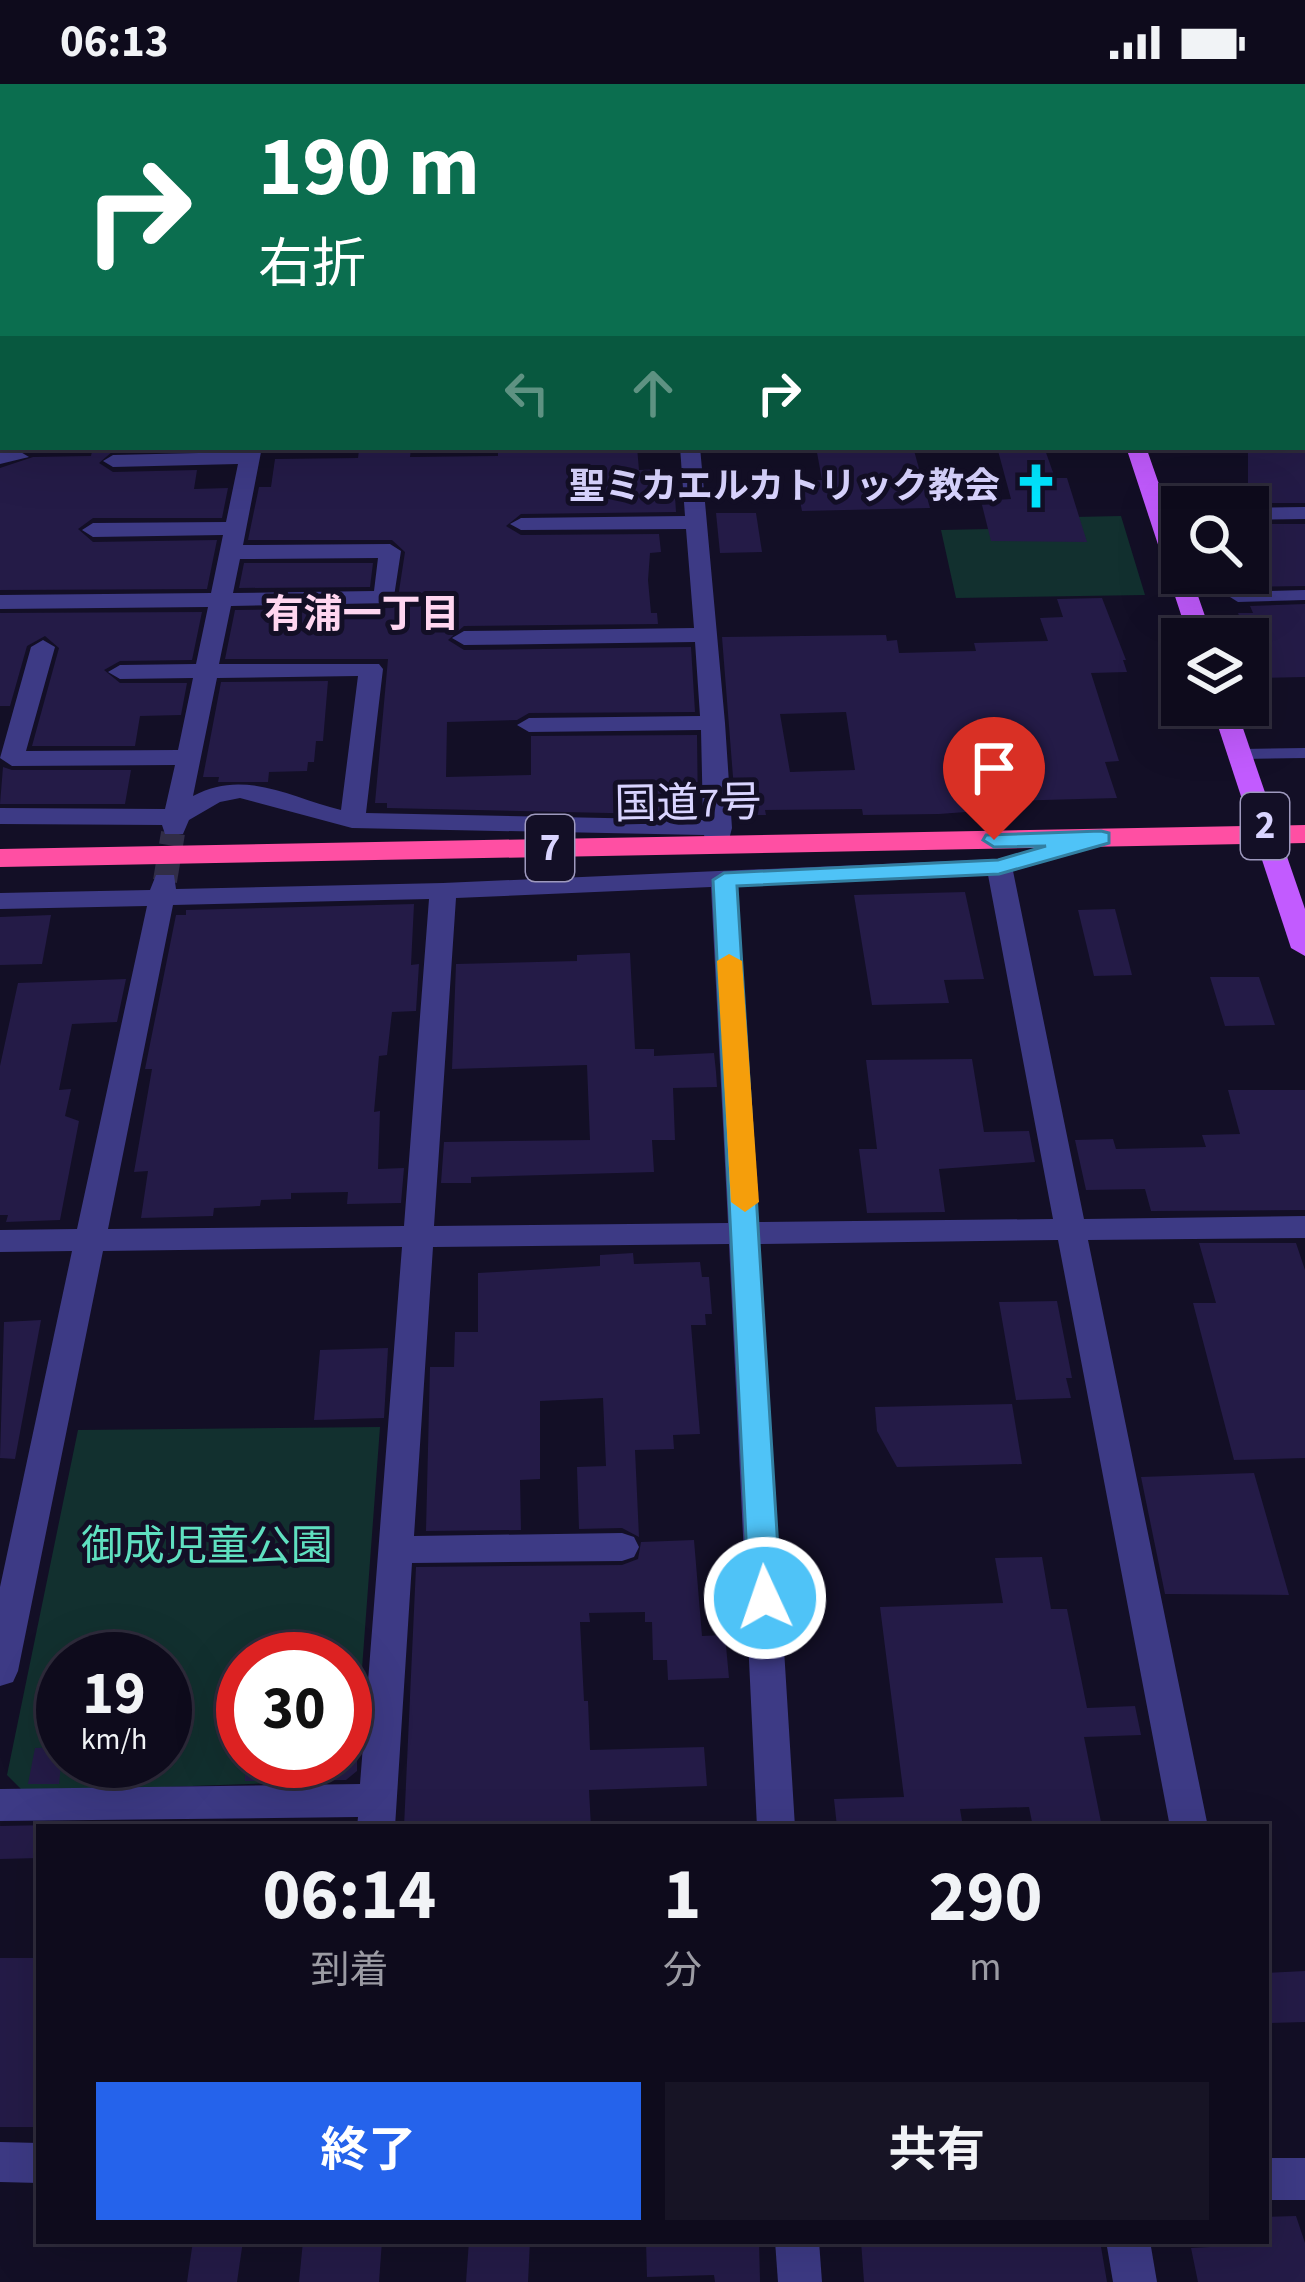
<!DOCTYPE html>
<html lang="ja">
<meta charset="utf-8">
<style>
:root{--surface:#0e0b1c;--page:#171425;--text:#f1f3f6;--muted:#9b9ba3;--line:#2e2b3b;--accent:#2563eb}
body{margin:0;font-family:"Source Sans 3","Noto Sans JP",sans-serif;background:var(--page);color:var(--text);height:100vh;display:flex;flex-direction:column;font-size:45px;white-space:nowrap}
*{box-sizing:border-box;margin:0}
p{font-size:39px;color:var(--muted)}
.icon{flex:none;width:66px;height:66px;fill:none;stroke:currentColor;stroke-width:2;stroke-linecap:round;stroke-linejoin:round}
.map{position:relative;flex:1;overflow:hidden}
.panel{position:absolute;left:36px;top:1740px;width:1233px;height:420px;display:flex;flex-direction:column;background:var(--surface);border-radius:0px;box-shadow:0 12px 48px #0002,0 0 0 3px var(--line)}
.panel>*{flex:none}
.guide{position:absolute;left:0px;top:0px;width:1305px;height:366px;box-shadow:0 12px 48px #0002,0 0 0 3px var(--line);background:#0b6e4f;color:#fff;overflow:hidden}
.controls{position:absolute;left:1161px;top:402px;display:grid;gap:24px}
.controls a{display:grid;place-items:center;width:108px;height:108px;border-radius:0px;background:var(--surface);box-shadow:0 12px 48px #0002,0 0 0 3px var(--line);font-size:60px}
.speed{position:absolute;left:36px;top:1548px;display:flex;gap:24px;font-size:60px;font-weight:700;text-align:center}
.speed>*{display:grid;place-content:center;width:156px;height:156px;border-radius:50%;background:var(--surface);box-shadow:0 12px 48px #0002,0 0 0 3px var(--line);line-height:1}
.speed small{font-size:30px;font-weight:400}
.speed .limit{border:18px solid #d22;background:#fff;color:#111}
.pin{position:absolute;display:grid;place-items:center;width:102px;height:102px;color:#fff;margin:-123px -51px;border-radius:50% 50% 50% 0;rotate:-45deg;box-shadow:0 0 12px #0007}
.pin .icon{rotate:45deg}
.me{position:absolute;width:132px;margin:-66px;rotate:357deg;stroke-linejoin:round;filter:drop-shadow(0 0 9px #0008)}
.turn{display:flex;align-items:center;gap:42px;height:252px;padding:0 60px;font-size:54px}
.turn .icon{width:156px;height:156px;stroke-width:2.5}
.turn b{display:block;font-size:84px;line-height:102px}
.lanes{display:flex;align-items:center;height:114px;padding:0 60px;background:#0003;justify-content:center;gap:60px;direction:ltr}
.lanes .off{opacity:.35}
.eta{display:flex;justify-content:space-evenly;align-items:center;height:204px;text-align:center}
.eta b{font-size:72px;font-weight:700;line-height:84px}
.action{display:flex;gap:24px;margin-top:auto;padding:24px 60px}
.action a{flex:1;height:138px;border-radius:0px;background:var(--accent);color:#fff;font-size:48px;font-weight:700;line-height:138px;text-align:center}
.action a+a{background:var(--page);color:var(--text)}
.status{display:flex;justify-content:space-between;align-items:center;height:84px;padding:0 60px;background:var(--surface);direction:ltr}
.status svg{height:33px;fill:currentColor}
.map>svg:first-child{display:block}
.green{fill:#12302f;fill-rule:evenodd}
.building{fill:#241b47;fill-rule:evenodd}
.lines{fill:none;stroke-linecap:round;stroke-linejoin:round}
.street-tunnel{stroke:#312d47;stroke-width:24;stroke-dasharray:24 12;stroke-linecap:butt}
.lane{fill:#3d3a85;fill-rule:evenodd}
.street{fill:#3d3a85;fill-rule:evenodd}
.primary{fill:#c25bff;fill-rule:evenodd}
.highway{fill:#ff4fa3;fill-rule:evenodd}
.route{fill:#4fc3f7;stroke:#337fa1;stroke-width:3}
.slow{fill:#f59e0b}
.labels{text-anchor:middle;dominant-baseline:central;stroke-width:10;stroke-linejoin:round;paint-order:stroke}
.far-poi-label{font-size:36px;font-weight:bold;fill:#d9d4ff;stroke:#130f26;text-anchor:end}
.far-neighbourhood-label{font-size:39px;font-weight:bold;fill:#ffd6f0;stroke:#130f26}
.shield{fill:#130f26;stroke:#9e99be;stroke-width:3}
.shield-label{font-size:39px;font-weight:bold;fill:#d9d4ff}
.street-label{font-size:42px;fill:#d9d4ff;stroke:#130f26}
.park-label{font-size:42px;fill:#5fe0c0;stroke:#130f26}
</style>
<div class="status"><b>06:13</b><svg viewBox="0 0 49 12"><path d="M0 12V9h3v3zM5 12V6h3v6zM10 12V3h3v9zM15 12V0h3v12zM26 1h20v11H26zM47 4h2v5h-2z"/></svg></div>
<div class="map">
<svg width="1305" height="2198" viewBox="0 0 1305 2198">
<rect width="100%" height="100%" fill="#130f26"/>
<g class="green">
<path d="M 1121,432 L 1145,511 L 956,514 L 941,446 L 989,445 L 987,435 Z"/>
<path d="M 380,1343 L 357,1652 L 345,1652 L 345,1575 L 243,1575 L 243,1677 L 280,1677 L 278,1699 L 24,1708 L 7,1691 L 78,1346 ZM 63,1575 L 165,1575 L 165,1677 L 63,1677 Z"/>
</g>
<g class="building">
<path d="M 93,363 L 168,363 L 113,367 L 99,379 L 113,388 L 197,386 L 194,405 L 228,404 L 222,434 L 93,434 L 78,445 L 93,458 L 217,456 L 207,505 L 0,506 L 0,384 L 33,373 L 91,372 Z"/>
<path d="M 637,363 L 639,386 L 660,385 L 663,412 L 675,412 L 676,428 L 521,430 L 506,442 L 521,451 L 659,450 L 661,468 L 650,469 L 648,496 L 651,529 L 657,529 L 658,540 L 464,542 L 448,556 L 464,566 L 691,563 L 695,628 L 529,629 L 517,636 L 447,638 L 446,693 L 531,691 L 531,652 L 697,651 L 698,731 L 387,724 L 387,719 L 375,719 L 388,575 L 225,575 L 235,526 L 393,524 L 397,520 L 405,468 L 392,456 L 248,456 L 259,403 L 271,403 L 275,375 L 358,374 L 359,366 L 411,365 L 410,373 L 498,372 L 498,364 Z"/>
<path d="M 816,363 L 913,363 L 930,424 L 802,427 L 796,397 L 822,396 Z"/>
<path d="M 997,363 L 1044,363 L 1055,394 L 1067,394 L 1087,458 L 991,457 L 981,417 L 1011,415 Z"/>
<path d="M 1261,363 L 1305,363 L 1305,419 L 1248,419 L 1248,366 Z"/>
<path d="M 716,429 L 756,429 L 762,468 L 720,469 Z"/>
<path d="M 1248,440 L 1305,440 L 1305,502 L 1241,503 L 1236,493 L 1248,493 Z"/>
<path d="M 244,479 L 373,479 L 370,503 L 239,504 Z"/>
<path d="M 1102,514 L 1126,576 L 1123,576 L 1127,588 L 1091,589 L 1119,677 L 1105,678 L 1117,714 L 1004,717 L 1006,725 L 939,730 L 863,731 L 862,725 L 765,726 L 766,731 L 736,731 L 722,553 L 886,551 L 887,557 L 897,556 L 899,569 L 976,567 L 974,559 L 1048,557 L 1040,534 L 1063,533 L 1057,515 ZM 846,628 L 855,686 L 790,688 L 780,630 Z"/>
<path d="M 1305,520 L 1305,593 L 1263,594 L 1238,529 L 1253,529 L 1250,522 Z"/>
<path d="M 202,528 L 192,576 L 120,577 L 104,586 L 120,599 L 187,599 L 181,631 L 140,632 L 135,662 L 32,662 L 59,564 L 45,552 L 27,562 L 10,622 L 0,622 L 0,529 Z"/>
<path d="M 328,597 L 323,657 L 316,657 L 314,678 L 308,678 L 307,687 L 269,688 L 268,698 L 218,698 L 219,693 L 203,693 L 221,598 Z"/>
<path d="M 3,683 L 12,686 L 131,686 L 125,720 L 0,720 Z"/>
<path d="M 965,808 L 984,895 L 944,896 L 949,919 L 872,921 L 854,811 Z"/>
<path d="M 414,820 L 411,881 L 419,880 L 416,927 L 392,928 L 387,971 L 379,972 L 374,1028 L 380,1027 L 378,1085 L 404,1084 L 401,1119 L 347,1120 L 348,1108 L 291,1109 L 291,1115 L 261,1116 L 260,1122 L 214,1124 L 213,1132 L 141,1134 L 148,1087 L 134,1088 L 152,985 L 145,985 L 176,831 L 186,831 L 186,826 Z"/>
<path d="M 1115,825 L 1132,891 L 1094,892 L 1078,826 Z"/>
<path d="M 51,831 L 42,880 L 0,881 L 0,833 Z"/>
<path d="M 630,869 L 635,965 L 654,965 L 654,972 L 714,969 L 716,988 L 717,1003 L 673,1004 L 675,1056 L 652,1056 L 654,1088 L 471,1093 L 471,1099 L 441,1099 L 444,1058 L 590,1056 L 587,981 L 452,985 L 456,880 L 577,877 L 577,871 Z"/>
<path d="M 1210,893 L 1259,893 L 1275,941 L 1225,942 Z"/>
<path d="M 126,895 L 117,938 L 72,940 L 59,1006 L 71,1005 L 65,1032 L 79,1037 L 60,1136 L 6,1138 L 8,1131 L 0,1131 L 0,982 L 18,899 Z"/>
<path d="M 972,975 L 984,1048 L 1029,1047 L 1035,1078 L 939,1085 L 945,1128 L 867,1129 L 859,1065 L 877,1065 L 866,976 Z"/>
<path d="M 1228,1006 L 1305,1006 L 1305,1126 L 1151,1127 L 1145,1105 L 1086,1106 L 1075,1056 L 1113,1055 L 1116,1065 L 1206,1063 L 1202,1051 L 1240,1050 Z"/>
<path d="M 1199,1159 L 1296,1159 L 1305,1186 L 1305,1374 L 1234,1376 L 1193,1219 L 1216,1219 Z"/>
<path d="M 633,1169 L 634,1180 L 700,1178 L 702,1193 L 709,1193 L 712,1230 L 705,1230 L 706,1241 L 691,1241 L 700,1350 L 673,1351 L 674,1365 L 635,1366 L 639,1453 L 622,1444 L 579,1445 L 577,1383 L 606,1382 L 603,1314 L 540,1317 L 540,1395 L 520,1396 L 521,1446 L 426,1447 L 430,1283 L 454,1283 L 455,1248 L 478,1248 L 478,1189 L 600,1182 L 600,1171 Z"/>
<path d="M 1057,1217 L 1072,1294 L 1066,1294 L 1071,1314 L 1016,1316 L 999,1218 Z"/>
<path d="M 41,1236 L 15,1375 L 0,1374 L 4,1238 Z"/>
<path d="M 388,1264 L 384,1334 L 314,1336 L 320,1266 Z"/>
<path d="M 1012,1320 L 1022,1380 L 897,1383 L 877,1347 L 875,1323 Z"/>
<path d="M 1254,1389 L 1289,1511 L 1165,1510 L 1141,1393 Z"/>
<path d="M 694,1456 L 702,1552 L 725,1551 L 729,1594 L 668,1596 L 667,1576 L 653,1576 L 652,1538 L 645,1538 L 645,1528 L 589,1529 L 590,1538 L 580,1538 L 584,1617 L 588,1617 L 590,1666 L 704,1663 L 707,1702 L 589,1706 L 591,1743 L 404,1743 L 416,1483 L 622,1481 L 638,1475 L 641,1458 Z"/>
<path d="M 1042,1473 L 1051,1525 L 1067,1525 L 1087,1624 L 1135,1622 L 1141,1651 L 1084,1653 L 1102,1743 L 1033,1743 L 1029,1723 L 960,1725 L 963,1743 L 837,1743 L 834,1715 L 904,1713 L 880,1523 L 1003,1519 L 995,1474 Z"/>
<path d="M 63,1663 L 59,1700 L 28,1700 L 35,1664 Z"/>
<path d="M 292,1677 L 357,1677 L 357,1687 L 346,1696 L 245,1697 L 245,1687 L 292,1685 Z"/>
<path d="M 0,1741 L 0,1742 L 52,1741 L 39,1743 L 39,1774 L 0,1775 Z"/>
<rect x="0" y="1874" width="39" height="169"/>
<path d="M 1305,1887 L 1305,1938 L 1266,1939 L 1266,1889 Z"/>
<path d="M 1296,2132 L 1305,2159 L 1305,2198 L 1198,2198 L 1191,2164 L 1210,2163 L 1208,2157 L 1266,2157 L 1266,2133 Z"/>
<path d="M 193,2157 L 243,2157 L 237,2198 L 187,2198 Z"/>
<path d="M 303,2157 L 382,2157 L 379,2198 L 299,2198 Z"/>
<path d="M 469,2157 L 530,2157 L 528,2198 L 466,2198 Z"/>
<path d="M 646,2157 L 759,2157 L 760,2198 L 715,2198 L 714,2191 L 647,2193 Z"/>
<path d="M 861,2157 L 1100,2157 L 1107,2198 L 864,2198 Z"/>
</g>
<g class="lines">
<path class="street-tunnel" d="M 165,797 L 173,749"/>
<g class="lane">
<path d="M 1305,506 L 1305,516 L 1238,518 L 1230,513 L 1238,508 Z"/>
<path d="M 1305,664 L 1305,674 L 1240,675 L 1231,670 L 1240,665 Z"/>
</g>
<g class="street">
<rect x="318" y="0" width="16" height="3"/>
<rect x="0" y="39" width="3" height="10"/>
<rect x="0" y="83" width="3" height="10"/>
<rect x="0" y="109" width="3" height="10"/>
<rect x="0" y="180" width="3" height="12"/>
<rect x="1302" y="227" width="3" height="12"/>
<rect x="0" y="238" width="3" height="12"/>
<path d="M 242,363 L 262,363 L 243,461 L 390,460 L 401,467 L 393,519 L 231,522 L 219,580 L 379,580 L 383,585 L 366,729 L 703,736 L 701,646 L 529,648 L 517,641 L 529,634 L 700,632 L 695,558 L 464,561 L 452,554 L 464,547 L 694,544 L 686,445 L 521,446 L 510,440 L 521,434 L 685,432 L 680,363 L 700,363 L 725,639 L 732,744 L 726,767 L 708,767 L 704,751 L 352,744 L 240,714 L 220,718 L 189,736 L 183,750 L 165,750 L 162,741 L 0,740 L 0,724 L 165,725 L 175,681 L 12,682 L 0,674 L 31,563 L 43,556 L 55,563 L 26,667 L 178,666 L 193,594 L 120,595 L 108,588 L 120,581 L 196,580 L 208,523 L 0,525 L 0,511 L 211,509 L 223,451 L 93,453 L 82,446 L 93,439 L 226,438 L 238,380 L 113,383 L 103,377 L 113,371 L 241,368 ZM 378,474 L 374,507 L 233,509 L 240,475 ZM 358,592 L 341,726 C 291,714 244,684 193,712 L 217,594 Z"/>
<path d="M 0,368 L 19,367 L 29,373 L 0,380 Z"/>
<path d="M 1305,423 L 1305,435 L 1248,436 L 1248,424 Z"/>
<path d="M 1182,424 L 1182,436 L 1159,437 L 1148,431 L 1159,425 Z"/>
<path d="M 1101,746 L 1114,754 L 1110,759 L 1013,787 L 1084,1135 L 1305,1132 L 1305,1154 L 1088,1156 L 1208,1743 L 1170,1743 L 1058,1156 L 759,1160 L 795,1743 L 757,1743 L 729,1160 L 433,1163 L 414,1452 L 622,1449 L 634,1453 L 639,1463 L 634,1473 L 622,1477 L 412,1479 L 395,1743 L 357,1743 L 358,1733 L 0,1737 L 0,1705 L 360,1700 L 402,1163 L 103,1167 L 18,1587 L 13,1598 L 0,1602 L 0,1503 L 72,1167 L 0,1168 L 0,1146 L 77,1145 L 147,822 L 0,825 L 0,809 L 150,806 L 156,791 L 174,791 L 176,805 L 443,799 L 998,775 ZM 988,791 L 1053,1135 L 758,1138 L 737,802 ZM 711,803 L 728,1139 L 434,1142 L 456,814 ZM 429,815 L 404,1142 L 108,1145 L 173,821 Z"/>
<path d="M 0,2058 L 39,2059 L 39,2099 L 0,2098 Z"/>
<rect x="1266" y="2074" width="39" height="42"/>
<path d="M 775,2157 L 819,2157 L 822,2198 L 778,2198 Z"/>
<path d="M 1106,2157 L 1150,2157 L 1157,2198 L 1113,2198 Z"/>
</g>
<g class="primary">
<path d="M 1003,0 L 1019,0 L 1020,3 L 1004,3 Z"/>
<path d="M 1126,363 L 1146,363 L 1182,466 L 1182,489 L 1190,489 L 1213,555 L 1189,555 Z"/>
<path d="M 1211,621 L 1235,621 L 1305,825 L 1305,872 L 1291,864 Z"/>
</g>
<path class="highway" d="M 1305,741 L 1305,759 L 0,783 L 0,765 Z"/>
</g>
<path class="route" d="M 1101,747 L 1109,749 L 1109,759 L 999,790 L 737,802 L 781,1514 L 776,1524 L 765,1527 L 753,1524 L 749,1514 L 713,796 L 724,789 L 998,776 L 1046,762 L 994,763 L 983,756 L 986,751 Z"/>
<path class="slow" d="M 729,870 L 742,877 L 759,1118 L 745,1128 L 731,1118 L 717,877 Z"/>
<defs>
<g id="church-bare" transform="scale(3.6)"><path d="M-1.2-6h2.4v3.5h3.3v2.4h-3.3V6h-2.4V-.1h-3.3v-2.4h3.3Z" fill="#00e5ff" stroke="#130f26" stroke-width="2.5" paint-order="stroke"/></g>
</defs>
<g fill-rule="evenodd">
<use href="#church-bare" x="1036" y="402"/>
</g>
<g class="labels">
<g class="far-poi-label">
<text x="1000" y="402">聖ミカエルカトリック教会</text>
</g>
<g class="far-neighbourhood-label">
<text x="362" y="531">有浦一丁目</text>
</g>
<g class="shield">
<rect x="1241" y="709" width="48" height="66" rx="9"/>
<rect x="526" y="731" width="48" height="66" rx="9"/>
</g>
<g class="shield-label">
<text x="1265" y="742">2</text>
<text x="550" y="764">7</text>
</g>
<g class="street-label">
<text transform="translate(688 720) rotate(-1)">国道7号</text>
</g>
<g class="park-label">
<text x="207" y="1463">御成児童公園</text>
</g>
</g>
</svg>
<div class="controls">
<a><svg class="icon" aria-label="search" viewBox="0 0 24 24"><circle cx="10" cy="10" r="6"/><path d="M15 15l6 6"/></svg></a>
<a><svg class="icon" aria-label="layers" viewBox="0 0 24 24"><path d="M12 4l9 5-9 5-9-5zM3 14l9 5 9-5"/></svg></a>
</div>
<div class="speed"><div>19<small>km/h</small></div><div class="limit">30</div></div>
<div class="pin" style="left:994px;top:756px;background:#d93025"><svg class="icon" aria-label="arrive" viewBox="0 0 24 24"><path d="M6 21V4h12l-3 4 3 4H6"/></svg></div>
<svg class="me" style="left:765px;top:1514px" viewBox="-20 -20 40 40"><circle r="17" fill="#4fc3f7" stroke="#fff" stroke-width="3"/><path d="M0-11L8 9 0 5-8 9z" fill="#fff"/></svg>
<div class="guide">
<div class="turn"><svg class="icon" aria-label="right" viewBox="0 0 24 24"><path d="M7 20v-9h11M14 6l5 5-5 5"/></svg><div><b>190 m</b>右折</div></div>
<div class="lanes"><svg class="icon off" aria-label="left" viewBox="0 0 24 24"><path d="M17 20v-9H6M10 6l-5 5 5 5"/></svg><svg class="icon off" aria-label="ahead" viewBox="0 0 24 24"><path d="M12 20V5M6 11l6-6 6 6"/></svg><svg class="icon" aria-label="right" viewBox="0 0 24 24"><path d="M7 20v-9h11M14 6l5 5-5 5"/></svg></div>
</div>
<section class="panel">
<div class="eta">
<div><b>06:14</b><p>到着</p></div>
<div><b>1</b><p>分</p></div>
<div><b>290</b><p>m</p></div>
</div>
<div class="action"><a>終了</a><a>共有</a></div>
</section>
</div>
